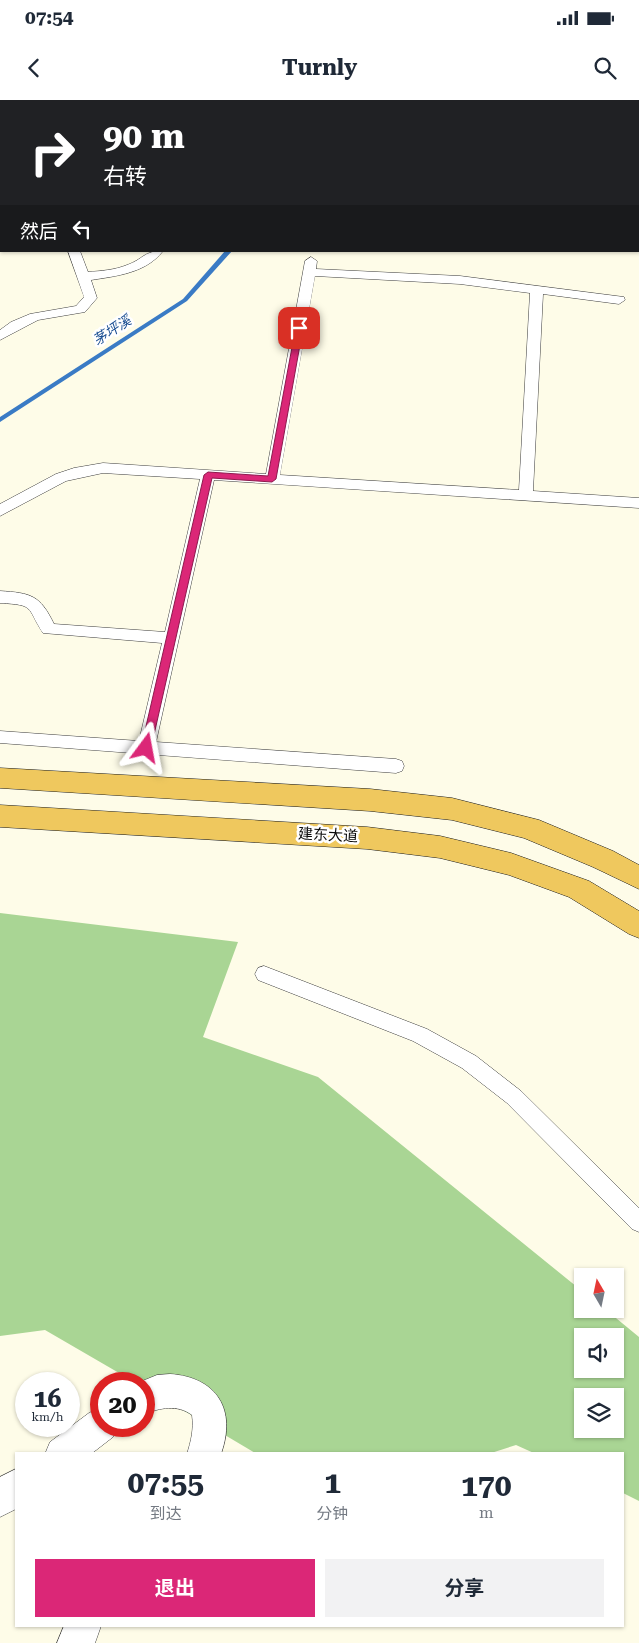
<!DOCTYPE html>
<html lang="zh">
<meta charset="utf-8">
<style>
:root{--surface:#fff;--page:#f2f2f3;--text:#1f2937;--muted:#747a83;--accent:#db2777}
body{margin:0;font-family:"Roboto Serif","Noto Sans SC",serif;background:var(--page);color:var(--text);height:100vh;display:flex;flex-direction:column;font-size:19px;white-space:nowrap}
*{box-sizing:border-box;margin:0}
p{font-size:16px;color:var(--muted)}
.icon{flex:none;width:28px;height:28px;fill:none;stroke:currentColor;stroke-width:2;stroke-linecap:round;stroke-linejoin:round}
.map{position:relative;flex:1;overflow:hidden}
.side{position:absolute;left:15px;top:1352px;width:609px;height:175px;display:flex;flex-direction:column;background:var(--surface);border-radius:0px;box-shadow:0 1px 4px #0004}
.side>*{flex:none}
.banner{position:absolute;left:0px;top:0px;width:640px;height:152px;box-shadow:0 1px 4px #0004;background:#202124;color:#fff;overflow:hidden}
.needle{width:32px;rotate:351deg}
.controls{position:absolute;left:574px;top:1168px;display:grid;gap:10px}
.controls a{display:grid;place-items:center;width:50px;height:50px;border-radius:0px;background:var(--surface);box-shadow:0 1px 4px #0004;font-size:25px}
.speed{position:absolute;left:15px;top:1272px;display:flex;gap:10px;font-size:25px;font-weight:700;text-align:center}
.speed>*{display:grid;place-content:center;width:65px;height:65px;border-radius:50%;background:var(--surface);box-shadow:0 1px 4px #0004;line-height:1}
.speed small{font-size:12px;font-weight:400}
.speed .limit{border:8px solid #d22;background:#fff;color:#111}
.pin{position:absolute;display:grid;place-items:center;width:42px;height:42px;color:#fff;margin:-21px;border-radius:10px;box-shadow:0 2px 8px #0006}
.me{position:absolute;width:55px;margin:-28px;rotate:13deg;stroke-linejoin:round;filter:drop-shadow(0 0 4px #0008)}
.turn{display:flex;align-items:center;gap:18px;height:105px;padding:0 20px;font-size:22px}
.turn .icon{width:65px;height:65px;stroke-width:2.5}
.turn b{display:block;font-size:35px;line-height:42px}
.then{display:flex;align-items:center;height:48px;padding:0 20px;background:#0003;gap:10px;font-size:19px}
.eta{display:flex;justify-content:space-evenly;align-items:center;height:85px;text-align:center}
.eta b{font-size:30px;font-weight:700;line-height:35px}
.button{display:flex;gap:10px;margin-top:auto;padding:10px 20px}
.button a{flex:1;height:58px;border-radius:0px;background:var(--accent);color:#fff;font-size:20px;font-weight:700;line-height:58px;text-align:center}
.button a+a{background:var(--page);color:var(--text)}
.status{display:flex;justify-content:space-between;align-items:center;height:35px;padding:0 25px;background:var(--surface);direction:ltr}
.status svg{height:14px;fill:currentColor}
header{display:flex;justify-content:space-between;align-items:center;height:65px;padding:0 20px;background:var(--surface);font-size:22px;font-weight:700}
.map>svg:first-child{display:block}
.forest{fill:#a9d594;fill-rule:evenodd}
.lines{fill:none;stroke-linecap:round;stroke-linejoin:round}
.stream{fill:#3a7bc5;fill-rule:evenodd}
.service-casing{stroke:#3d3d3d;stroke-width:1}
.tertiary-casing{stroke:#3d3d3d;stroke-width:1}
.secondary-casing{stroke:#2c2c2c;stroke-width:1}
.trunk-casing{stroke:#1b1b1b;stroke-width:1}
.service{fill:#fff;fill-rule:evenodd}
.tertiary{fill:#fff;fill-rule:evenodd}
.secondary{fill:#f9fba6;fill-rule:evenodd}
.trunk{fill:#efc85e;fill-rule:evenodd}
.route{fill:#db2777;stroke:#8e194d}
.labels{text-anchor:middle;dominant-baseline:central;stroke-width:5;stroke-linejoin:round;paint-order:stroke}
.far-water-label{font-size:14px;font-style:italic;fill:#1b4f93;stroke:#fff}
.street-label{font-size:15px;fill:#0a0a0a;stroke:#fff}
</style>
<div class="status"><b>07:54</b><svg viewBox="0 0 49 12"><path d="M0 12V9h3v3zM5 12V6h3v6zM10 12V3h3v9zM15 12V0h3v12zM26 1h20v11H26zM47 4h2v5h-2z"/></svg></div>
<header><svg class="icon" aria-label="back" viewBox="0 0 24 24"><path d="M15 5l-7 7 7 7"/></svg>Turnly<svg class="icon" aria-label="search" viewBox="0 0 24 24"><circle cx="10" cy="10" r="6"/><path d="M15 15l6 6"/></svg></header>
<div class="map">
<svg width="639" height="1543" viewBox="0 0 639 1543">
<rect width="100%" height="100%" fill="#fefce8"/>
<path class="forest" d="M 0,813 L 238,842 L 203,937 L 318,977 L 582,1191 L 582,1209 L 605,1209 L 639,1237 L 639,1401 L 623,1393 L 622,1354 L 536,1354 L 516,1345 L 488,1354 L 257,1354 L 144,1287 L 144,1284 L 138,1284 L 45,1230 L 0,1236 ZM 582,1236 L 615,1236 L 615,1269 L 582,1269 ZM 582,1296 L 615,1296 L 615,1329 L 582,1329 Z"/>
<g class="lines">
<g class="stream">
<path d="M 385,0 L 393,0 L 392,1 L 384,1 Z"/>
<path d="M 225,151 L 232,151 L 187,201 L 0,322 L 0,317 L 183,199 Z"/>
</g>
<g class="service-casing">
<g id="service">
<rect x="594" y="0" width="12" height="1"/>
<rect x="0" y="123" width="1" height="8"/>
<path d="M 68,151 L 80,151 L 88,172 C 101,171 115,170 127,165 C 144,159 143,151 163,151 C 146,173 117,176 91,180 L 97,198 L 85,212 L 38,220 L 0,240 L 0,230 L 11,222 L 30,214 L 76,206 L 84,197 Z"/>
<path d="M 311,157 L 317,161 L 316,169 L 460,176 L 624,197 L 625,200 L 619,204 L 543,194 L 533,391 L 639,398 L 639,408 L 214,380 L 156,642 L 396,659 L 402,661 L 404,666 L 402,671 L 396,673 L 0,643 L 0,631 L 139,641 L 162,543 L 43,533 C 26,507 36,505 0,503 L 0,491 C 31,493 40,495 54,524 L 165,532 L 200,379 L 103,373 L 66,381 L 0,416 L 0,404 L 56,374 L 74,368 L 103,363 L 266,374 L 305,161 ZM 315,176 L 460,184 L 530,193 L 519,390 L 280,375 Z"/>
<path d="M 264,866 L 427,929 L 476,956 L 521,991 L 639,1108 L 639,1132 L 632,1129 L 507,1003 L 462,968 L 413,941 L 258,880 L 255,874 L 258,868 Z"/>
</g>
</g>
<g class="tertiary-casing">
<g id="tertiary">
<path d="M 170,1274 C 217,1277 237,1310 221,1354 L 187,1354 C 191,1341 194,1329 192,1315 C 177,1304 160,1308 144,1314 L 144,1284 L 135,1284 L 157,1275 Z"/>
<path d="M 101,1308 L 101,1326 L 118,1326 L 113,1337 L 91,1354 L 45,1354 L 50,1342 L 89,1313 Z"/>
<path d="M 16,1369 L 16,1409 L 0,1417 L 0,1377 Z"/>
<path d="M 64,1526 L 101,1526 L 95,1543 L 57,1543 Z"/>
</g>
</g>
<g class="secondary-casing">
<g id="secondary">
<path d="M 560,0 L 578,0 L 579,1 L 561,1 Z"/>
<path d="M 1,60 L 1,72 L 0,73 L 0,61 Z"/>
</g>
</g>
<g class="trunk-casing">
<g id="trunk">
<path d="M 0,668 L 370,689 L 452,698 L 539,720 L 613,751 L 639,765 L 639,789 L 593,767 L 524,738 L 452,720 L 370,711 L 0,688 Z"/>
<path d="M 0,705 L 367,727 L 440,736 L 511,753 L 589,781 L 639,811 L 639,838 L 629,834 L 569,797 L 509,775 L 440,758 L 367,749 L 0,727 Z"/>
</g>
</g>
<use href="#service" class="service"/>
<use href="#tertiary" class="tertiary"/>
<use href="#secondary" class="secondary"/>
<use href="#trunk" class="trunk"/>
</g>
<path class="route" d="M 296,226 L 299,226 L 303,228 L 276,379 L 272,382 L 212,378 L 151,648 L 150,651 L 142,651 L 141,648 L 204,375 L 208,372 L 268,376 Z"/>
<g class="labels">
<g class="far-water-label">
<text transform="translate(112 230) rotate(-33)">茅坪溪</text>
</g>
<g class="street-label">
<text transform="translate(328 735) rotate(3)">建东大道</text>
</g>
</g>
</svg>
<div class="controls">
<a><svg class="needle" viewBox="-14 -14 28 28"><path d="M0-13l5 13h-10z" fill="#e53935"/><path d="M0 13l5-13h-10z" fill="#747a83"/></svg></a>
<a><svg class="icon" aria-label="sound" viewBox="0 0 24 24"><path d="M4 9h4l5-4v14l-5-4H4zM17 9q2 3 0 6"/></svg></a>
<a><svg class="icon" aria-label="layers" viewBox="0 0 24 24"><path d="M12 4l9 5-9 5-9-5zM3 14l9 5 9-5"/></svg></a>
</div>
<div class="speed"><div>16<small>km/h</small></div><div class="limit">20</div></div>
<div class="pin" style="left:299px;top:228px;background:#d93025"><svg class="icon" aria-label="arrive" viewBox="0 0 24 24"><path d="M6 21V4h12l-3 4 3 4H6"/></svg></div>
<svg class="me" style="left:146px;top:648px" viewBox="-20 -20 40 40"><path d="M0-17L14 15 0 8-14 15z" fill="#db2777" stroke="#fff" stroke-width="4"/></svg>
<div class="banner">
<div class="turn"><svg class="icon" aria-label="right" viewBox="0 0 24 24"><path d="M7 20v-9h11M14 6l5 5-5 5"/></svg><div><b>90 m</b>右转</div></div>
<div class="then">然后<svg class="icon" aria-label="left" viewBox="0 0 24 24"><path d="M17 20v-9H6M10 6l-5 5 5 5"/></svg></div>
</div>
<section class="side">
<div class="eta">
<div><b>07:55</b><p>到达</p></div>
<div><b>1</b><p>分钟</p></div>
<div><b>170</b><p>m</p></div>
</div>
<div class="button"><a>退出</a><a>分享</a></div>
</section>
</div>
